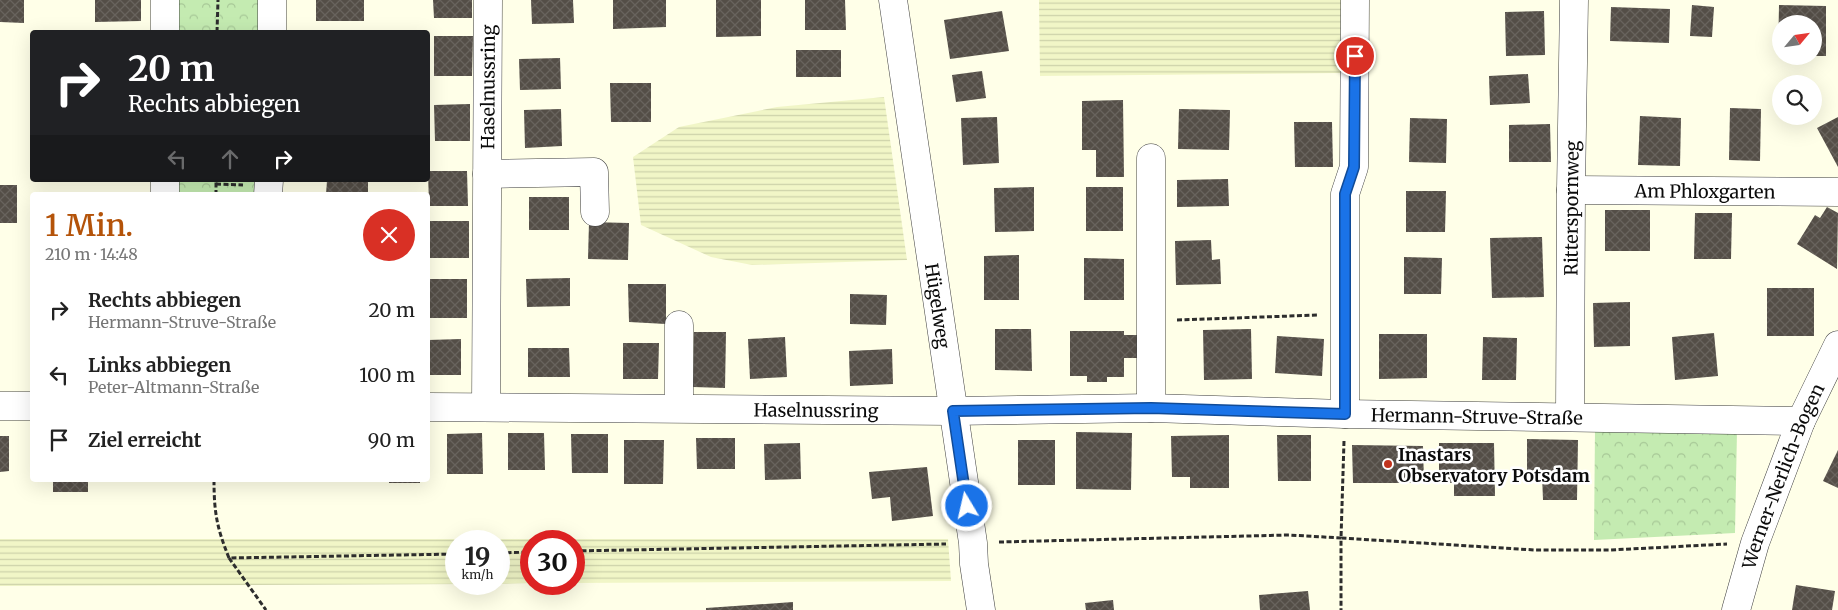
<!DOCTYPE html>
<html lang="de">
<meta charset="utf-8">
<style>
:root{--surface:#fff;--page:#f2f2f2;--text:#222;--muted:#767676;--accent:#b45309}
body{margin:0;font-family:Merriweather,serif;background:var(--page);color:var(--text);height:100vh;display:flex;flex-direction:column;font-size:19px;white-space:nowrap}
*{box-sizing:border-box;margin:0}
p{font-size:16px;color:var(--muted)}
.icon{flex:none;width:28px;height:28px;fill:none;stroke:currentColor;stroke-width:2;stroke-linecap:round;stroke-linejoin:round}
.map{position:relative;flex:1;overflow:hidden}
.drawer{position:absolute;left:30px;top:192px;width:400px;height:290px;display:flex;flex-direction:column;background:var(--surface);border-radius:5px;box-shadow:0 5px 20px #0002}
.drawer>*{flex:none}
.banner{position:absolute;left:30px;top:30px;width:400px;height:152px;border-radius:5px;box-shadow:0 5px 20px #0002;background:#202124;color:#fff;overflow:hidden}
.needle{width:32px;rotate:61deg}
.buttons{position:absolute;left:1772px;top:15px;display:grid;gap:10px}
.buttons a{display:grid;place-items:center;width:50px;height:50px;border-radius:50%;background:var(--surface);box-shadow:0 5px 20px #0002;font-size:25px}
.speed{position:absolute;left:445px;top:530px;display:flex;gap:10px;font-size:25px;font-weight:700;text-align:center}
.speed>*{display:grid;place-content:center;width:65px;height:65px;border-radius:50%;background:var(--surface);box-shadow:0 5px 20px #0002;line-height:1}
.speed small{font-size:12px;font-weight:400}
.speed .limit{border:8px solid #d22;background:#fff;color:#111}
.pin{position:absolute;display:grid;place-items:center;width:42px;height:42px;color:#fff;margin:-21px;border:2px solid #fff;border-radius:50%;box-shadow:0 1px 5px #0007}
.me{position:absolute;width:55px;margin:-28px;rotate:351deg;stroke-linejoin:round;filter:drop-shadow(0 0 4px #0008)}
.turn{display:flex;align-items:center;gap:18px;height:105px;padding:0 15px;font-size:22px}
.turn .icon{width:65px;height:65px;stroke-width:2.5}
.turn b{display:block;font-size:35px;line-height:42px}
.lanes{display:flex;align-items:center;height:48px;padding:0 15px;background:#0003;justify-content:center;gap:25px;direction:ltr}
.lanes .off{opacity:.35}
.round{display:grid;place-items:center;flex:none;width:52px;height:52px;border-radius:26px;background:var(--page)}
.summary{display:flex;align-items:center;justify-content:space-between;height:85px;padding:0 15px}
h1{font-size:30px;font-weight:600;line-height:38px;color:var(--accent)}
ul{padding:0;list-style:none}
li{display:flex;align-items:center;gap:15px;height:65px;padding:0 15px}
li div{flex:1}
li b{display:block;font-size:19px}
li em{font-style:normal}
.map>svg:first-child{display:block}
.farmland{fill:url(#farmland-rules)}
.park{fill:url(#park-crowns)}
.building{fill:url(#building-cross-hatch)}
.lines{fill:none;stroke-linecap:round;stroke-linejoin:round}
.minor-casing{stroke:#3e3e3e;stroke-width:29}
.path{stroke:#2d2d2d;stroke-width:3;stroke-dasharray:5 2.5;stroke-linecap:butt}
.minor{stroke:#fff;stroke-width:28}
.route-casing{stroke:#114b97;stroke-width:12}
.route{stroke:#1a73e8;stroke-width:9}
.poi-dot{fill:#c1331c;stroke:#fff;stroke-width:2}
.labels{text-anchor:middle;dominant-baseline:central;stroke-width:5;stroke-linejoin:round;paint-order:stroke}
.street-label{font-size:18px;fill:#0b0b0b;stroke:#fff}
.poi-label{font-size:18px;font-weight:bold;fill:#0b0b0b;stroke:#fff;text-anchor:start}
</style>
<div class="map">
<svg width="1838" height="610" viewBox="0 0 1838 610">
<defs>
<pattern id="farmland-rules" width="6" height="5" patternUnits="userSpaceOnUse" patternTransform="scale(1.25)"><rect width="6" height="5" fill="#f1f6c7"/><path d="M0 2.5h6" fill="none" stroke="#cdd2aa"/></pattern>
<pattern id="park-crowns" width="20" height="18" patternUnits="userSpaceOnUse" patternTransform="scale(1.25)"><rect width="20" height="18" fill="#c4ebb1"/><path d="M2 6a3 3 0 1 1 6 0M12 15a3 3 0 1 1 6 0" fill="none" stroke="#a7c897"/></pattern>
<pattern id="building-cross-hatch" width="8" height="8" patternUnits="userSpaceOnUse" patternTransform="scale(1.25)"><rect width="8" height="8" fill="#544e47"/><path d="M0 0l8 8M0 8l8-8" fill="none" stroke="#68635d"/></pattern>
</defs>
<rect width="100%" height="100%" fill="#ffffe8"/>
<g class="farmland">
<path d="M 1039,0 L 1341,0 L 1341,73 L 1040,76 Z"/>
<path d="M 884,97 L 907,260 L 752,265 L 711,257 L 641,225 L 633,157 L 679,127 L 777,107 Z"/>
<path d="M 0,539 L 948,539 L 951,581 L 574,583 L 574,541 L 531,541 L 531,583 L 499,584 L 499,541 L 456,541 L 456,584 L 472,584 L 0,586 Z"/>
</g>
<g class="park">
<rect x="175" y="0" width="84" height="32"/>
<rect x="175" y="180" width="83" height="15"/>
<path d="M 1595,429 L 1737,431 L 1735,533 L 1594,540 Z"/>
</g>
<g class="building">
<path d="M 0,0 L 24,0 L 24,23 L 0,22 Z"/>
<path d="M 95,0 L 141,0 L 141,21 L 95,22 Z"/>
<rect x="316" y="0" width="48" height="21"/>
<path d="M 433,0 L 472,0 L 472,18 L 434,18 Z"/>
<path d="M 531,0 L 573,0 L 574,23 L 532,24 Z"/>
<path d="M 613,0 L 666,0 L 666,27 L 613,29 Z"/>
<path d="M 716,0 L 761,0 L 761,36 L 716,37 Z"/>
<path d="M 805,0 L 845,0 L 846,30 L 805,30 Z"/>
<path d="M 1692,5 L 1714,7 L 1712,37 L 1690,36 Z"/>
<path d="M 1779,5 L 1826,6 L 1826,56 L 1814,56 L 1814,24 L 1781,24 L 1781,56 L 1778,56 Z"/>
<path d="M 1611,7 L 1670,9 L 1669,43 L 1610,41 Z"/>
<path d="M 1002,11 L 1009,51 L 950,59 L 944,20 Z"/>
<path d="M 1544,11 L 1545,55 L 1506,56 L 1505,12 Z"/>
<path d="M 434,36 L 473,36 L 472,76 L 434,76 Z"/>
<rect x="796" y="50" width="45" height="27"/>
<path d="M 560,58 L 561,89 L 520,90 L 519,59 Z"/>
<path d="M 982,71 L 986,98 L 956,102 L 952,75 Z"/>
<path d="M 1528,74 L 1530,103 L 1490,105 L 1489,76 Z"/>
<path d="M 610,83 L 651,83 L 651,122 L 611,122 Z"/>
<path d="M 1123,100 L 1124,177 L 1096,177 L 1096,150 L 1082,150 L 1082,101 Z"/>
<path d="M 470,104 L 470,141 L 435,141 L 434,105 Z"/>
<path d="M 1730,108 L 1761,109 L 1760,161 L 1729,160 Z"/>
<path d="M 561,109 L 562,146 L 525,148 L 524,110 Z"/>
<path d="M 1179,109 L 1230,110 L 1229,150 L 1178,149 Z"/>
<path d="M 1640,116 L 1681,118 L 1680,166 L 1638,165 Z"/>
<path d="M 997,117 L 999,163 L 963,165 L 961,118 Z"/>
<path d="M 1838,117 L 1838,167 L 1817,128 Z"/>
<path d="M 1410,118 L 1447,119 L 1446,163 L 1409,162 Z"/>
<path d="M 1294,122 L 1332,122 L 1333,167 L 1295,167 Z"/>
<path d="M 1550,124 L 1551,162 L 1509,162 L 1509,125 Z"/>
<path d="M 428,171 L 467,171 L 468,206 L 429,206 Z"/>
<path d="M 1228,179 L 1229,206 L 1177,207 L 1177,180 Z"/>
<path d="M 327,180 L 368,180 L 368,195 L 326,195 Z"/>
<rect x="0" y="185" width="17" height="38"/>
<path d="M 1034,187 L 1034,231 L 995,232 L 994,188 Z"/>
<rect x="1086" y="187" width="37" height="44"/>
<path d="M 1406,191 L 1446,191 L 1445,232 L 1406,232 Z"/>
<rect x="529" y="197" width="40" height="33"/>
<path d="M 1827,207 L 1838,213 L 1837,269 L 1797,244 L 1815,215 L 1820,218 Z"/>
<rect x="1605" y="210" width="45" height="41"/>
<path d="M 1695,213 L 1732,213 L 1731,259 L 1694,259 Z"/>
<rect x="429" y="221" width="40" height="37"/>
<path d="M 589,222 L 629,223 L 628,260 L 588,259 Z"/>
<path d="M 1542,237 L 1544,297 L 1492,298 L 1490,238 Z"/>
<path d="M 1211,240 L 1212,260 L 1220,259 L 1221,284 L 1176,285 L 1175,241 Z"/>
<path d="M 1019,255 L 1019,300 L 984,300 L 984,256 Z"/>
<path d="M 1404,257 L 1442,258 L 1441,294 L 1404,294 Z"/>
<path d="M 1084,258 L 1124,259 L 1124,300 L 1084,300 Z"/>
<path d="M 570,278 L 570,306 L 527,307 L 526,279 Z"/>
<rect x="428" y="279" width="39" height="39"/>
<path d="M 628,284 L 666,284 L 666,324 L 629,322 Z"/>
<rect x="1767" y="288" width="47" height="48"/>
<path d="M 850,294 L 887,295 L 886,325 L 850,324 Z"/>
<path d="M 1630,302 L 1630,346 L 1594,347 L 1593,303 Z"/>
<path d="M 995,329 L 1031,329 L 1032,371 L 995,370 Z"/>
<path d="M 1251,329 L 1252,379 L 1204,380 L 1203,330 Z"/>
<path d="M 1070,331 L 1124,331 L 1124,335 L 1138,335 L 1137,358 L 1124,358 L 1124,377 L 1107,377 L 1107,382 L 1087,382 L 1087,376 L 1070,376 Z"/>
<path d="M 694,332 L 726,332 L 725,388 L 693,387 Z"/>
<path d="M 1714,333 L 1718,376 L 1675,380 L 1672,337 Z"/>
<path d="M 1379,334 L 1427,334 L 1427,378 L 1379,379 Z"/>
<path d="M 1277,336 L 1324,339 L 1322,376 L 1275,373 Z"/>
<path d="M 785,337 L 787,377 L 750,379 L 748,339 Z"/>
<path d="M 1483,337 L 1517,338 L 1516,380 L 1482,380 Z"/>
<path d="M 461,339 L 461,375 L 428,375 L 428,340 Z"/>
<path d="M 623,343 L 659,343 L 658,379 L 623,379 Z"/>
<path d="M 528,348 L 569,348 L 570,377 L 528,377 Z"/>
<path d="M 892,349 L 893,384 L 850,386 L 849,351 Z"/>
<path d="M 1076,432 L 1132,433 L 1131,490 L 1076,489 Z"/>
<path d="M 482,433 L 483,474 L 447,474 L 447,434 Z"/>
<path d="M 508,433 L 544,433 L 545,470 L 508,470 Z"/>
<path d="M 571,434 L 608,434 L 608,473 L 572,473 Z"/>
<path d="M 1229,435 L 1229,488 L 1190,488 L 1190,477 L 1172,477 L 1171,436 Z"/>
<path d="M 1277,435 L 1311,435 L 1311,481 L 1278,481 Z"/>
<path d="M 0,436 L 9,436 L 9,471 L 0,472 Z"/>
<path d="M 696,438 L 735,438 L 735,469 L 697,469 Z"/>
<path d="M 1527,439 L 1578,440 L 1577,500 L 1543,500 L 1542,475 L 1527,475 Z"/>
<path d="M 624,440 L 664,440 L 663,484 L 624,484 Z"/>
<rect x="1018" y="440" width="37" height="45"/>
<path d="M 800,443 L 801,479 L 765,480 L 764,444 Z"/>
<path d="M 1439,443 L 1494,443 L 1495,496 L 1454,496 L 1454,483 L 1439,483 Z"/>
<path d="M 1352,445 L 1423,446 L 1424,483 L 1353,483 Z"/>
<path d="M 1838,450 L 1838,488 L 1823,481 Z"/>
<path d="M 927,467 L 933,516 L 892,521 L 890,497 L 872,499 L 869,472 Z"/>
<rect x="53" y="480" width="35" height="12"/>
<rect x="389" y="480" width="31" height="3"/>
<path d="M 1796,585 L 1835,591 L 1832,610 L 1792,610 Z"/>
<path d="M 1308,591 L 1310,610 L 1260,610 L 1259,595 Z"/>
<path d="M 1113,600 L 1114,610 L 1086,610 L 1085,603 Z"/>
<path d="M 793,602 L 793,610 L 706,610 L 706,608 Z"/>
</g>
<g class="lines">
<g class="minor-casing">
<g id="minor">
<path id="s1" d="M 893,0 L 973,543 L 974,564 L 981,610"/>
<path d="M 165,32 L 165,0"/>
<path d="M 272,32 L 272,0"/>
<path d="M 487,174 L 594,172 L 595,212"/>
<path id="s2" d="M 1571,190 L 1838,192"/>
<path d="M 165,195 L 165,180"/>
<path d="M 268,195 L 269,180"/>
<path d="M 679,325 L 679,408"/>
<path d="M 0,406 L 32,406"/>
<path id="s3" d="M 428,407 L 953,411 L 1151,408 L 1345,414 L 1801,421"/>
<path id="s4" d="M 486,407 L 488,0"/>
<path d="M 1151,408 L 1151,158"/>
<path d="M 1345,414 L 1345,194 L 1354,167 L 1355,0"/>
<path id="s5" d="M 1570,416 L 1571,190 L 1574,0"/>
<path id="s6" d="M 1736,610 L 1755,543 L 1801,421 L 1838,345"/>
</g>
</g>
<g class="path">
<path d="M 217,32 L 218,0"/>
<path d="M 216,184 L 243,185"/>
<path d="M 216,195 L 216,180"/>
<path d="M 1177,320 L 1319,315"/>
<path d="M 1344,441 L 1341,538 L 1535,550 L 1611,550 L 1727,544"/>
<path d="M 214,480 C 214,513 217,528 229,558 L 456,554"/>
<path d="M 999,542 L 1289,535 L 1341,538 L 1341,610"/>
<path d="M 574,551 L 946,544"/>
<path d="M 499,553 L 531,552"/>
<path d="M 229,558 L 266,610"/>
</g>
<use href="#minor" class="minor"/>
</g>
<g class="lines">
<g class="route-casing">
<path id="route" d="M 967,506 L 953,411 L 1151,408 L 1345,414 L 1345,194 L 1354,167 L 1355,56"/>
</g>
<use href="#route" class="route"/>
</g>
<circle class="poi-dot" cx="1388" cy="464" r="5"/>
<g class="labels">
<g class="street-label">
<text stroke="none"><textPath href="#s4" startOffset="320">Haselnussring</textPath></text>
<text stroke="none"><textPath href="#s2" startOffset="134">Am Phloxgarten</textPath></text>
<text stroke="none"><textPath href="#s5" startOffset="208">Ritterspornweg</textPath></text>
<text stroke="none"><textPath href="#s1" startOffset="309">Hügelweg</textPath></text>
<text stroke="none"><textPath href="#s3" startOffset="388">Haselnussring</textPath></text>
<text stroke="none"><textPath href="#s3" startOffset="1049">Hermann-Struve-Straße</textPath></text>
<text stroke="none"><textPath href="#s6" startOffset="142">Werner-Nerlich-Bogen</textPath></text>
</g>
<g class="poi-label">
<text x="1398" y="454">Inastars<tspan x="1398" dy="21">Observatory Potsdam</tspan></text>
</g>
</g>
</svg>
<div class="buttons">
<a><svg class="needle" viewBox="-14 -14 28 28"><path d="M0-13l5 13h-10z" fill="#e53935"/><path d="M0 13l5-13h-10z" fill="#767676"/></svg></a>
<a><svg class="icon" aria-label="search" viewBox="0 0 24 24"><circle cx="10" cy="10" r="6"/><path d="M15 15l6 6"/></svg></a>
</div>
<div class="speed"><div>19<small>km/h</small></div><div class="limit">30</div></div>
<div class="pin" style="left:1355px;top:56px;background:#d93025"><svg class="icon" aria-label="arrive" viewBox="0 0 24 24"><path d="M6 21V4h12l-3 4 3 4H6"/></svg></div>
<svg class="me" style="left:967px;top:506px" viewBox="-20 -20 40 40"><circle r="17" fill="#1a73e8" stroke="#fff" stroke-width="3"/><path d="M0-11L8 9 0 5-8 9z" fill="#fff"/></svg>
<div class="banner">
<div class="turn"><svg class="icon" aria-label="right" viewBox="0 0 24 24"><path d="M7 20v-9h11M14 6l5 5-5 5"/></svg><div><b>20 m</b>Rechts abbiegen</div></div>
<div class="lanes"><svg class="icon off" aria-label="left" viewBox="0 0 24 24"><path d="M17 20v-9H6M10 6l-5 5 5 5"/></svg><svg class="icon off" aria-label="ahead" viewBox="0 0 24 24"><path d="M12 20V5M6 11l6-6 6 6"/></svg><svg class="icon" aria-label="right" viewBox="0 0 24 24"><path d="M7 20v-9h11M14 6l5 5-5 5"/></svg></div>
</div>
<section class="drawer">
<div class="summary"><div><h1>1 Min.</h1><p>210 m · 14:48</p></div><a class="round" style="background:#d93025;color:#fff"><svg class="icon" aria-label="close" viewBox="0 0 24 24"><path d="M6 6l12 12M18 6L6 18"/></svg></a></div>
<ul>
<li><svg class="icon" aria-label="right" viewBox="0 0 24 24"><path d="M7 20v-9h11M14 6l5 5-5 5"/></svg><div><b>Rechts abbiegen</b><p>Hermann-Struve-Straße</p></div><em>20 m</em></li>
<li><svg class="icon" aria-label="left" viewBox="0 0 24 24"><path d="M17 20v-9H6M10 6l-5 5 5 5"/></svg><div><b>Links abbiegen</b><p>Peter-Altmann-Straße</p></div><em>100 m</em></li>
<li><svg class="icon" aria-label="arrive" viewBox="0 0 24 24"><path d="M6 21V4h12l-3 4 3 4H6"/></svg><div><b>Ziel erreicht</b></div><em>90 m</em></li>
</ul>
</section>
</div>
